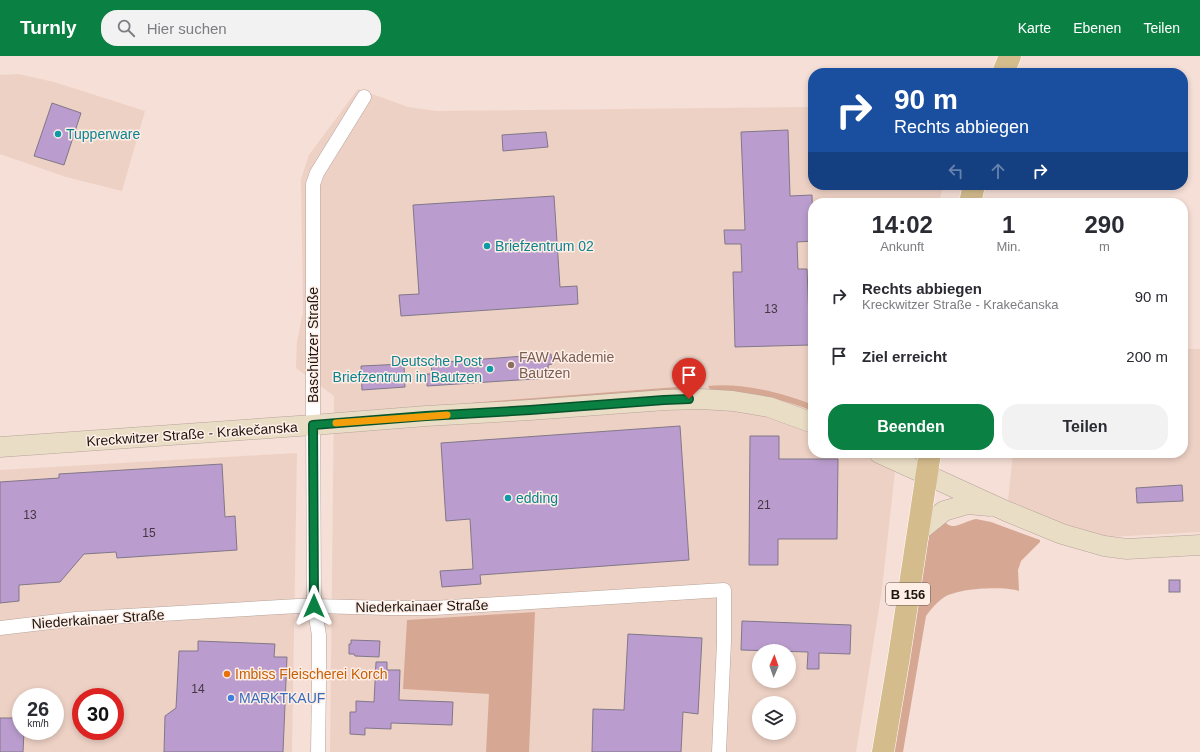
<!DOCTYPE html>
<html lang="de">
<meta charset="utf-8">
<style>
:root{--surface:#fff;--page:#f2f2f3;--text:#2b2b33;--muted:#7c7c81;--accent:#0b8043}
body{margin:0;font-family:Helvetica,sans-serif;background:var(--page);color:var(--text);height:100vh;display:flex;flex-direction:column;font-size:15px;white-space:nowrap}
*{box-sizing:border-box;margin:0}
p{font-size:13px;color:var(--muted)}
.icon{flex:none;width:22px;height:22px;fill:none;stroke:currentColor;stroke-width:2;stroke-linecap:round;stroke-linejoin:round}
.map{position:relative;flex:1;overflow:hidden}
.details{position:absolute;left:808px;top:142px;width:380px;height:260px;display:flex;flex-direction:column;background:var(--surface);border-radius:16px;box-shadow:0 2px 6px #0003}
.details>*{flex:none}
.hud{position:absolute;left:808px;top:12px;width:380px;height:122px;border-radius:16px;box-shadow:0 2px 6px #0003;background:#1a4fa0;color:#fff;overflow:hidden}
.needle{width:26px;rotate:2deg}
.fabs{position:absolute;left:752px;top:588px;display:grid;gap:8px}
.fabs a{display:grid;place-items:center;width:44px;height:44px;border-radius:50%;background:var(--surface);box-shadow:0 2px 6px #0003;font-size:20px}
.speed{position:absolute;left:12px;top:632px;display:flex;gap:8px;font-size:20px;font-weight:700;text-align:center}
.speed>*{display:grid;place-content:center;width:52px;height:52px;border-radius:50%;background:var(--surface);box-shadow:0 2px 6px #0003;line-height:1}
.speed small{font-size:10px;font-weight:400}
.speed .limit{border:6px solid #d22;background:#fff;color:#111}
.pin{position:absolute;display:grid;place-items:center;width:34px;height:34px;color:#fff;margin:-41px -17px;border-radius:50% 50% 50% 0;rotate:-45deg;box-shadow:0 0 4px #0007}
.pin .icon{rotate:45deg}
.me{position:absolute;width:44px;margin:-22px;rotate:0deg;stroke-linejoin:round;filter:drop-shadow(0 0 3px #0008)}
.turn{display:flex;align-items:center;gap:14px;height:84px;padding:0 20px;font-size:18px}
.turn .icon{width:52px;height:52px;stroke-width:2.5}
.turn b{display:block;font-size:28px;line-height:34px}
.lanes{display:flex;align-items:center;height:38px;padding:0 20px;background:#0003;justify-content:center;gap:20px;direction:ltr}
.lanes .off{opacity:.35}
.eta{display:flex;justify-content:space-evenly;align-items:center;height:68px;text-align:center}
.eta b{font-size:24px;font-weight:800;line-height:28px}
.cta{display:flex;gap:8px;margin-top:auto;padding:8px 20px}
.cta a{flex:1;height:46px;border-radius:16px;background:var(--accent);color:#fff;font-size:16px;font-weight:800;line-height:46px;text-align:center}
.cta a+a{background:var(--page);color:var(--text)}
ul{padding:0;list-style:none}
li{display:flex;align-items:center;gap:12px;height:60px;padding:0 20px}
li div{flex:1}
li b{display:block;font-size:15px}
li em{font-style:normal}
header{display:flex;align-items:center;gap:24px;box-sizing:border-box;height:56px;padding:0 20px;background:var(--accent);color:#fff}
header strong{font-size:19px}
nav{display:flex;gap:22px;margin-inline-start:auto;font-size:14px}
.search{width:280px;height:36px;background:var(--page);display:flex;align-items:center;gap:10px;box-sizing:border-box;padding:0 14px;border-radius:16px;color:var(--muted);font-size:15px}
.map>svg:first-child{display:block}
.built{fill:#eed1c5;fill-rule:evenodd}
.green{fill:#d6a894}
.building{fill:#ba9dce;stroke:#817788}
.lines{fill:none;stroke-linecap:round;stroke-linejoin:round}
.street-casing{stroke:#b7a39a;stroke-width:15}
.secondary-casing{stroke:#b7a39a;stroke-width:21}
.primary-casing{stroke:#fff;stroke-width:23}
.street{stroke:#fff;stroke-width:14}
.secondary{stroke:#eaddc6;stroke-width:20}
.primary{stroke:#d4bc8d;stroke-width:22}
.route-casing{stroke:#07532c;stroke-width:10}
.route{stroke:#0b8043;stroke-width:7}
.slow{stroke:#f59e0b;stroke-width:7}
.culture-dot{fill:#0f9aa8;stroke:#ffeee6;stroke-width:1.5}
.education-dot{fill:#8d6e63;stroke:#ffeee6;stroke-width:1.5}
.food-dot{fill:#e8710a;stroke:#ffeee6;stroke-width:1.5}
.shop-dot{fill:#3f7fe0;stroke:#ffeee6;stroke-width:1.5}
.labels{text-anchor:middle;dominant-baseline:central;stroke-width:3;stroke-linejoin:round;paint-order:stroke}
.number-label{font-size:12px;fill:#443741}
.shield{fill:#ffeee6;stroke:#605652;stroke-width:1}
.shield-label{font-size:13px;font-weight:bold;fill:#1c1512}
.culture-label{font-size:14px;fill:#0d838f;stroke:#ffeee6;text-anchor:start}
.street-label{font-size:14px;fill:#1c1512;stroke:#ffeee6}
.education-label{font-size:14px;fill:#785e54;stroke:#ffeee6;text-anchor:start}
.food-label{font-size:14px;fill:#c56008;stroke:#ffeee6;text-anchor:start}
.shop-label{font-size:14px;fill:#366cbe;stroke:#ffeee6;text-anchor:start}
</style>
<header>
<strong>Turnly</strong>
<div class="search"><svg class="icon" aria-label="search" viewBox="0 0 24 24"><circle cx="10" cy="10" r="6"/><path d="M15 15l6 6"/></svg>Hier suchen</div>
<nav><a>Karte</a><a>Ebenen</a><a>Teilen</a></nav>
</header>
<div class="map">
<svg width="1200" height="696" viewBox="0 0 1200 696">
<rect width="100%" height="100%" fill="#f5dfd6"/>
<g class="built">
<path d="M 18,18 L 54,26 L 145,55 L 122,135 L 66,121 L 0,98 L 0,19 Z"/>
<path d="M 358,33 L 408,51 L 436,55 L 813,51 L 813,129 L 943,129 L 939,147 L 813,147 L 813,397 L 897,397 L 882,533 L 856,696 L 330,696 L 334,340 L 296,312 L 297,286 L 303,256 L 301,123 L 309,99 ZM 759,595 L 789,595 L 789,625 L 759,625 ZM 759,647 L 789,647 L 789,677 L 759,677 Z"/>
<path d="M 1183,293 L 1200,293 L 1200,476 L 1109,481 L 1076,474 L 1008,445 L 1013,397 L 1183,397 Z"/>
<path d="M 297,397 L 292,696 L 0,696 L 0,414 ZM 21,641 L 55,641 L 55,675 L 21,675 ZM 81,641 L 115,641 L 115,675 L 81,675 Z"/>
</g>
<g class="green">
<path d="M 690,330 L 687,335 L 467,349 L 469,347 Z"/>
<path d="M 708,330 C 740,326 784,337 813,349 L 813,355 C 780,342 747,336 711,335 Z"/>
<path d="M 976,463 L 991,466 L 1040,484 L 1040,486 L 1021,505 L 1018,514 L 1019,535 C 1002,530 958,532 943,542 C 936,547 931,553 926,560 L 903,696 L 889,696 L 926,492 L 930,477 L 943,464 C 953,477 963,465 976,463 Z"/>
<path d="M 535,556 L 529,696 L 486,696 L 489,638 L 403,633 L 407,564 Z"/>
</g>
<g class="building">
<path d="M 52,47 L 81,57 L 64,109 L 34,100 Z"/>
<path d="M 788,74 L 790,140 L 812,139 L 813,185 L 797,186 L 798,213 L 807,213 L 810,289 L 735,291 L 733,216 L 742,216 L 741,188 L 725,188 L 724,174 L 745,174 L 741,76 Z"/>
<path d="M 546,76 L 548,91 L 503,95 L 502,79 Z"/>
<path d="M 554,140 L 560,231 L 577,230 L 578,248 L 401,260 L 399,239 L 419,238 L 413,149 Z"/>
<path d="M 551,298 L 552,308 L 548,309 L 549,322 L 427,330 L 427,318 L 432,318 L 431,307 Z"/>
<path d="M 404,308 L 405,331 L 362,334 L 361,310 Z"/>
<path d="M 680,370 L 689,504 L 480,519 L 481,528 L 442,531 L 440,515 L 473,513 L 470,463 L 446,465 L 441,387 Z"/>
<path d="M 750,380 L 779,380 L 779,403 L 838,403 L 837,483 L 778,483 L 778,509 L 749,509 Z"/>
<path d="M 222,408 L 225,461 L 235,460 L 237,494 L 117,502 L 116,496 L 84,498 L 60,526 L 19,529 L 19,545 L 0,547 L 0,426 L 59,422 L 59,418 Z"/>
<path d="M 1182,429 L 1183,445 L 1137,447 L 1136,432 Z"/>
<rect x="1169" y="524" width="11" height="12"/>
<path d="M 742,565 L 851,569 L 850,598 L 819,597 L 819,613 L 807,613 L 808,596 L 741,594 Z"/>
<path d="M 628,578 L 702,582 L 698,658 L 683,656 L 681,696 L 592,696 L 593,653 L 624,654 Z"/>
<path d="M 351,584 L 380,585 L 379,601 L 355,600 L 354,598 L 349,598 L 349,588 L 351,588 Z"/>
<path d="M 198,585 L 275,588 L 274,601 L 287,601 L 283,696 L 164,696 L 165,660 L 176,652 L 179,595 L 198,595 Z"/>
<path d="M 376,606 L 387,606 L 387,614 L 400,614 L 399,644 L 453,646 L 452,669 L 391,667 L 391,673 L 365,672 L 365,679 L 350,678 L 350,656 L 356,656 L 356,645 L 374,646 Z"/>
<path d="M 0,662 L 21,662 L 21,675 L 24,675 L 23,696 L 0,696 Z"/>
</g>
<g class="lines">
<g class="street-casing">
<g id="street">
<path d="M 0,572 L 76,563 L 298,550 L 314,550 L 389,552 L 434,552 L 724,534 L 724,586 L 719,696"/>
<path d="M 318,696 L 319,627 L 319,579 L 314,550 L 313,350 L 313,128 L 317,117 L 364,41"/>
</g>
</g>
<g class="secondary-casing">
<g id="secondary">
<path d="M 0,391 L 313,369 L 426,360 L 530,354 L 665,344 L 701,343 L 733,345 L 769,351 L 813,367"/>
<path d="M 879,397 L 1006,455 L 1062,478 L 1104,490 L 1127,493 L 1200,489"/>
<path d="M 918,476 L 944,455 L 968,448 L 990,450"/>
</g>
</g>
<g class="primary-casing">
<g id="primary">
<path d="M 1003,17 L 1010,0"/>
<path d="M 970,147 L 974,129"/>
<path d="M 883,696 L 899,601 L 930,397"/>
</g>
</g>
<use href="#street" class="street"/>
<use href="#secondary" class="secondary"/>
<use href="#primary" class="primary"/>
</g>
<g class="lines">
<g class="route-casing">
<path id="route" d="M 314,550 L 313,369 L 426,360 L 530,354 L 664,344 L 689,343"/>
</g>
<use href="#route" class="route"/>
<path class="slow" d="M 336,367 L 447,359"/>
</g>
<g class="culture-dot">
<circle cx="58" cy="78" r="4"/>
<circle cx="487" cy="190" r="4"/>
<circle cx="490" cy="313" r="4"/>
<circle cx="508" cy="442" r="4"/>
</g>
<circle class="education-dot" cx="511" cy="309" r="4"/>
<circle class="food-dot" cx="227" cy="618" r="4"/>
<circle class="shop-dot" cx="231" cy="642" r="4"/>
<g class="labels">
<g class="number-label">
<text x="771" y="253">13</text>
<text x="764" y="449">21</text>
<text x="30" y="459">13</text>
<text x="149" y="477">15</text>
<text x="198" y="633">14</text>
</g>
<rect class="shield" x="886" y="527" width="44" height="22" rx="3"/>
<g class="shield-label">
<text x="908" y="538">B 156</text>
</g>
<g class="culture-label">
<text x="66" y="78">Tupperware</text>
<text x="495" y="190">Briefzentrum 02</text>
<text x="482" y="305" text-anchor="end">Deutsche Post<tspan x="482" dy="16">Briefzentrum in Bautzen</tspan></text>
<text x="516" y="442">edding</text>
</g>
<g class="street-label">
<text transform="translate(313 289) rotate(-90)">Baschützer Straße</text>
<text transform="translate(192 378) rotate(-4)">Kreckwitzer Straße - Krakečanska</text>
<text transform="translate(422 550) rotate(-1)">Niederkainaer Straße</text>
<text transform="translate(98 563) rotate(-4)">Niederkainaer Straße</text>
</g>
<g class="education-label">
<text x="519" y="301">FAW Akademie<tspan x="519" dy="16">Bautzen</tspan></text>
</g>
<g class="food-label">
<text x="235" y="618">Imbiss Fleischerei Korch</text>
</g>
<g class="shop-label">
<text x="239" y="642">MARKTKAUF</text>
</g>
</g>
</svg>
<div class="fabs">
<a><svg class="needle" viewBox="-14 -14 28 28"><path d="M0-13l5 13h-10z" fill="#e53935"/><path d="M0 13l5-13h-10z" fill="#7c7c81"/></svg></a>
<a><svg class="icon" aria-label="layers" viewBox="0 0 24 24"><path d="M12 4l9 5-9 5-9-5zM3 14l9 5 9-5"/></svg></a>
</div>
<div class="speed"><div>26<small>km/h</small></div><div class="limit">30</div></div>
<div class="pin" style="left:689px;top:343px;background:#d93025"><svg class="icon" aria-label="arrive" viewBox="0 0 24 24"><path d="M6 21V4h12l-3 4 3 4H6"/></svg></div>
<svg class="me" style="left:314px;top:550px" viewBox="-20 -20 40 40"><path d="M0-17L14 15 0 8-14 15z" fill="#0b8043" stroke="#fff" stroke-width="4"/></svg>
<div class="hud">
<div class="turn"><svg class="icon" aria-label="right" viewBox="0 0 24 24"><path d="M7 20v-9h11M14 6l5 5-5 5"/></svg><div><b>90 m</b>Rechts abbiegen</div></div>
<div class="lanes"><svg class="icon off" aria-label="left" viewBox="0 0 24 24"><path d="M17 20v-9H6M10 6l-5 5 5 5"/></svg><svg class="icon off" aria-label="ahead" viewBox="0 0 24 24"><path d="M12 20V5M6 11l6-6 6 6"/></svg><svg class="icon" aria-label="right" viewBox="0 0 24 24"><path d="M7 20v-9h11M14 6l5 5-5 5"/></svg></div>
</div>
<section class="details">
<div class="eta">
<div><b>14:02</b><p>Ankunft</p></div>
<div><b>1</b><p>Min.</p></div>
<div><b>290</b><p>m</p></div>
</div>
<ul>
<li><svg class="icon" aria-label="right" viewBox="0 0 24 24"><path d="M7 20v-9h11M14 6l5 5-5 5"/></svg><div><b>Rechts abbiegen</b><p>Kreckwitzer Straße - Krakečanska</p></div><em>90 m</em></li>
<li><svg class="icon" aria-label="arrive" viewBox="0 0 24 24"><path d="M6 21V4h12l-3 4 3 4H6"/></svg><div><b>Ziel erreicht</b></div><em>200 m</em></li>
</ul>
<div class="cta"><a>Beenden</a><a>Teilen</a></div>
</section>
</div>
